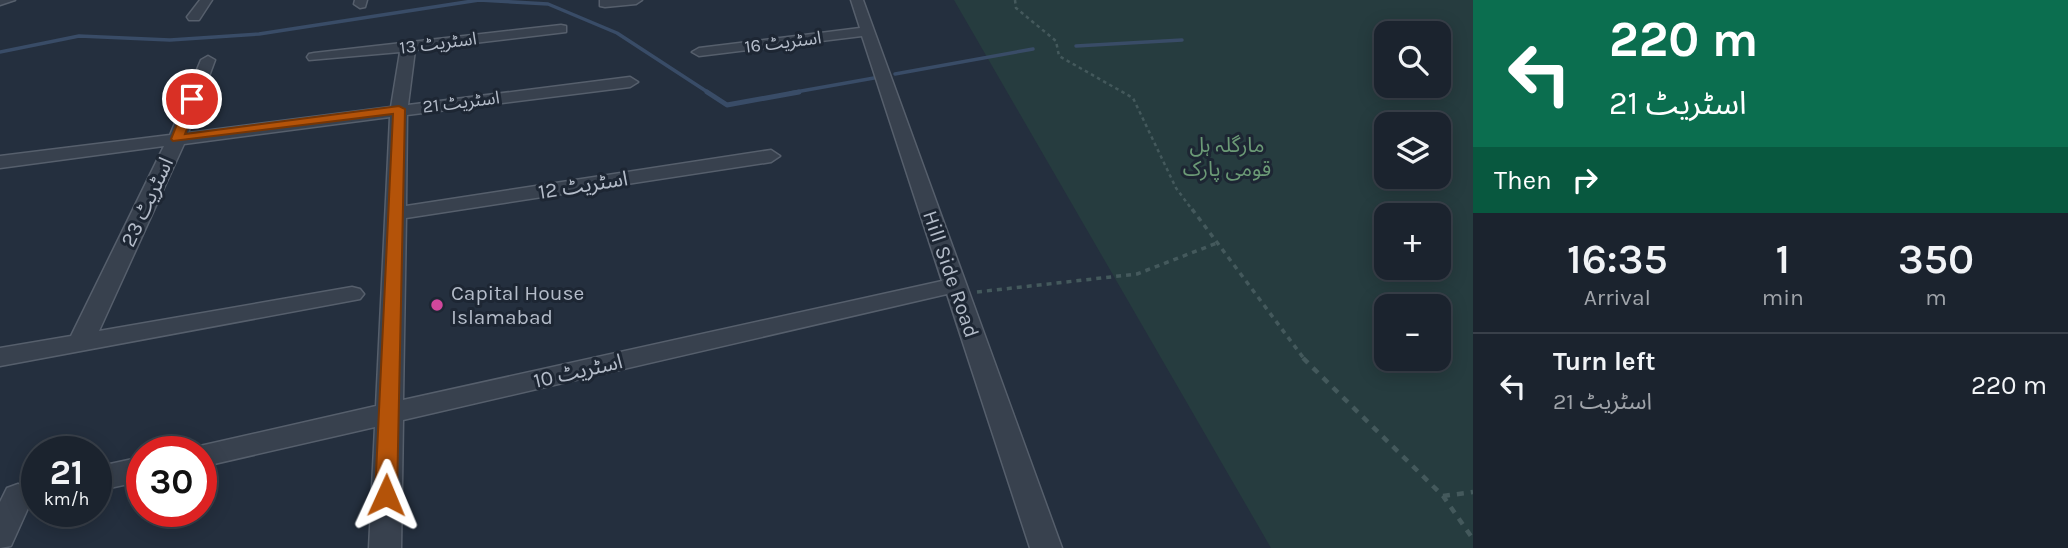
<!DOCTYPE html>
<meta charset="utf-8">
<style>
:root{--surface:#1b232e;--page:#242b36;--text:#f1f3f6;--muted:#a0a4aa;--line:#39404a}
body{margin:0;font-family:Karla,"Noto Sans Arabic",sans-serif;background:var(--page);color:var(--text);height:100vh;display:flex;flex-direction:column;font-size:26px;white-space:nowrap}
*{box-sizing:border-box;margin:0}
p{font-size:23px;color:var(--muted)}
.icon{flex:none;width:38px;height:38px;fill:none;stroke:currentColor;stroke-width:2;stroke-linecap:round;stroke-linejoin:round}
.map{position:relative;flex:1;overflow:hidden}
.details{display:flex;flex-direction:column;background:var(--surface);width:595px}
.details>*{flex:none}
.top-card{background:#0b6e4f;color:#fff;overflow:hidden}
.buttons{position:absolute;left:1374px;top:21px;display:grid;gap:14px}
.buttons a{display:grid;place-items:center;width:77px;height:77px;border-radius:14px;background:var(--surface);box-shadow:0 4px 18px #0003,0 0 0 2px var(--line);font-size:35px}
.speed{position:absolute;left:21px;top:436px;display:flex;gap:14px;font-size:35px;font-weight:700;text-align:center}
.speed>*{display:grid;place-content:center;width:91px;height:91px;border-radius:50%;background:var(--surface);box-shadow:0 4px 18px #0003,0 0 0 2px var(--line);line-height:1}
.speed small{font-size:18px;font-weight:400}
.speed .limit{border:10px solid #d22;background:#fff;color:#111}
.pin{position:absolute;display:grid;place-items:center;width:60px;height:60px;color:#fff;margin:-30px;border:4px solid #fff;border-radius:50%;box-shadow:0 2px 7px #0007}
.me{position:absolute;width:77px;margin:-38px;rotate:1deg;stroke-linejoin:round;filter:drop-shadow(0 0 5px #0008)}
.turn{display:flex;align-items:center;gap:24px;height:147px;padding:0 21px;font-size:32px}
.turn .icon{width:91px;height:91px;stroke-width:2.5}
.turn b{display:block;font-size:49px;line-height:60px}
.then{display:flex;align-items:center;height:66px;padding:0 21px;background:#0003;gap:14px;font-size:26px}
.eta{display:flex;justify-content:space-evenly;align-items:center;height:119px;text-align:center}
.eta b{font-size:42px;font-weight:600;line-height:49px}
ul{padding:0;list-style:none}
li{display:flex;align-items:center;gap:21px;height:105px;padding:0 21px;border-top:2px solid var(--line)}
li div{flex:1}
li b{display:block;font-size:26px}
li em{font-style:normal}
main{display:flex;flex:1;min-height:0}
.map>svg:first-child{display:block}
.green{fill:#263c3f;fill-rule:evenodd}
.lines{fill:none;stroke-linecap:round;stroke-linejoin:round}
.stream-far1{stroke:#394c67;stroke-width:3.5}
.stream{stroke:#394c67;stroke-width:5}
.minor-casing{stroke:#565f6c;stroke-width:3}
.path-far2{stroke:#44595c;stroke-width:2.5;stroke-dasharray:3.5 3.5;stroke-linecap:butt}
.path-far1{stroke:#44595c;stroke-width:3.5;stroke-dasharray:5 5;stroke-linecap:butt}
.path{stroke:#44595c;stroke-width:4.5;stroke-dasharray:7 7;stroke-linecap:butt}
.minor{fill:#38414e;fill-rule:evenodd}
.route{fill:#b45309;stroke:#753606;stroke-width:2}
.hotel-dot{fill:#d1479c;stroke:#1d2633;stroke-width:2.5}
.labels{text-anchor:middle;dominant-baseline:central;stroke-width:6;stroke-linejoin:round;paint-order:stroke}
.far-street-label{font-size:18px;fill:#b4bcc9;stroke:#1d2633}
.park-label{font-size:21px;fill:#6b9a76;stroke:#1d2633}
.street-label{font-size:21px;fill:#b4bcc9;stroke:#1d2633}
.poi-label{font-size:21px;fill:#b4bcc9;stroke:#1d2633;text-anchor:start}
</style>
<main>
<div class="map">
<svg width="1473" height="548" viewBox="0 0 1473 548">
<rect width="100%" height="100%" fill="#242f3e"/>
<path class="green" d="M 954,0 L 1473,0 L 1473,548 L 1271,548 ZM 1386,33 L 1438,33 L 1438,86 L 1386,86 ZM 1386,124 L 1438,124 L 1438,177 L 1386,177 ZM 1386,215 L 1438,215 L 1438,268 L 1386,268 ZM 1386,306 L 1438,306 L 1438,359 L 1386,359 Z"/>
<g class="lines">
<g class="stream-far1">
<path d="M 1076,46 L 1182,40"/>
<path d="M 0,52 L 79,36 L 170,40 L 259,34 L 479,0 L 548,4 L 617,33 L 709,93"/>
<path d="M 895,74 L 1033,49"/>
<path d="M 790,93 L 874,78"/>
</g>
<path class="stream" d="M 707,92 L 727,105 L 799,92"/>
<g class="minor-casing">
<g id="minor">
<path d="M 0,0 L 15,0 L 0,5 Z"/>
<path d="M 200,0 L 212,0 L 199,20 L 189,20 L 187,17 Z"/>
<path d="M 355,0 L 367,0 L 365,7 L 360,8 L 354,4 Z"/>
<path d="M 600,0 L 642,0 L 636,4 L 605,7 L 600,6 Z"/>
<path d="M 851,0 L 863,0 L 1062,548 L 1030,548 L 947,294 L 403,420 L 401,548 L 369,548 L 375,427 L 201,467 L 201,452 L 189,452 L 191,448 L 376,406 L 390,117 L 184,144 L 99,331 L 352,287 L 360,289 L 364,294 L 360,299 L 0,366 L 0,348 L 71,336 L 164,146 L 0,168 L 0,156 L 170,135 L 201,60 L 208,56 L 215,60 L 188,133 L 391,107 L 400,52 L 309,60 L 307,57 L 309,54 L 314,53 L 561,25 L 566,26 L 566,32 L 415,50 L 408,105 L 630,77 L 638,82 L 630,87 L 407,115 L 406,206 L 771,150 L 780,156 L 771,162 L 406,218 L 403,400 L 942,281 L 862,36 L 699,56 L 692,52 L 699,48 L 860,28 Z"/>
<path d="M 142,457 L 142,481 L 96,491 L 96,467 Z"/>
<path d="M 18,484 L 29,488 L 33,497 L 11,546 L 0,548 L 0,502 L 7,488 Z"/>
</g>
</g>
<path class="path-far2" d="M 1015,0 L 1016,8 L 1056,41 L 1059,56 L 1133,98 L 1176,188 L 1193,211"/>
<g class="path-far1">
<path d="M 1192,209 L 1305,360"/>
<path d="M 977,292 L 1137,274 L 1217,243"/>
</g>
<g class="path">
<path d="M 1303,358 L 1443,496 L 1473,539"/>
<path d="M 1443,496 L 1473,492"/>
</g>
<use href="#minor" class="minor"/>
</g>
<path class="route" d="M 188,97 L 198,99 L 185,134 L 399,106 L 405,109 L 397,495 L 394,501 L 386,503 L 378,501 L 375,495 L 393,114 L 173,141 L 171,139 Z"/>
<circle class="hotel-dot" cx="437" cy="305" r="7"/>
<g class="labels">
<g class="far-street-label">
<text transform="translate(783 42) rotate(-7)">اسٹریٹ 16</text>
<text transform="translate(438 43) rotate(-7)">اسٹریٹ 13</text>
<text transform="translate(461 102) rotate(-7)">اسٹریٹ 21</text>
</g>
<g class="park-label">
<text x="1227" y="145">مارگلہ ہل<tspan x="1227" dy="24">قومی پارک</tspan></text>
</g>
<g class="street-label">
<text transform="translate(583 185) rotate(-9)">اسٹریٹ 12</text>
<text transform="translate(147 202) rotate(-65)">اسٹریٹ 23</text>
<text transform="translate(951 274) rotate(71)">Hill Side Road</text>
<text transform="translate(578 371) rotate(-13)">اسٹریٹ 10</text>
</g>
<g class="poi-label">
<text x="451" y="293">Capital House<tspan x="451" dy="24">Islamabad</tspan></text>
</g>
</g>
</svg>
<div class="buttons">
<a><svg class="icon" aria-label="search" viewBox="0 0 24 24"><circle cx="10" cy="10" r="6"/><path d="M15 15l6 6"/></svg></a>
<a><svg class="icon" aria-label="layers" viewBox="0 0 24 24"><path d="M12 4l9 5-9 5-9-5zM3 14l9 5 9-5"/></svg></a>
<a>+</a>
<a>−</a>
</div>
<div class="speed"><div>21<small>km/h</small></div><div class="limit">30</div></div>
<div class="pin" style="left:192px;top:99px;background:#d93025"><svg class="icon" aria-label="arrive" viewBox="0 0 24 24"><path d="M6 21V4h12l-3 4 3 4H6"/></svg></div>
<svg class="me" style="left:386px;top:495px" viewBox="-20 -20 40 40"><path d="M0-17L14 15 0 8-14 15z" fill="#b45309" stroke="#fff" stroke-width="4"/></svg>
</div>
<section class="details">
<div class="top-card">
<div class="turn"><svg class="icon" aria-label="left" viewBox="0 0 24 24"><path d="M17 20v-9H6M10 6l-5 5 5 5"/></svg><div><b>220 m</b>اسٹریٹ 21</div></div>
<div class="then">Then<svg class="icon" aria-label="right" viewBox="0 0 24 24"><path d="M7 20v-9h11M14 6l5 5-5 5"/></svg></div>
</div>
<div class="eta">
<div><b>16:35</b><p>Arrival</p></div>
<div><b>1</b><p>min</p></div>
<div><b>350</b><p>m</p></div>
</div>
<ul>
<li><svg class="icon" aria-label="left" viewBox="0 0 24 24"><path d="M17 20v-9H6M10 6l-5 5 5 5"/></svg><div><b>Turn left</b><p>اسٹریٹ 21</p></div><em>220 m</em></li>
</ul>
</section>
</main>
